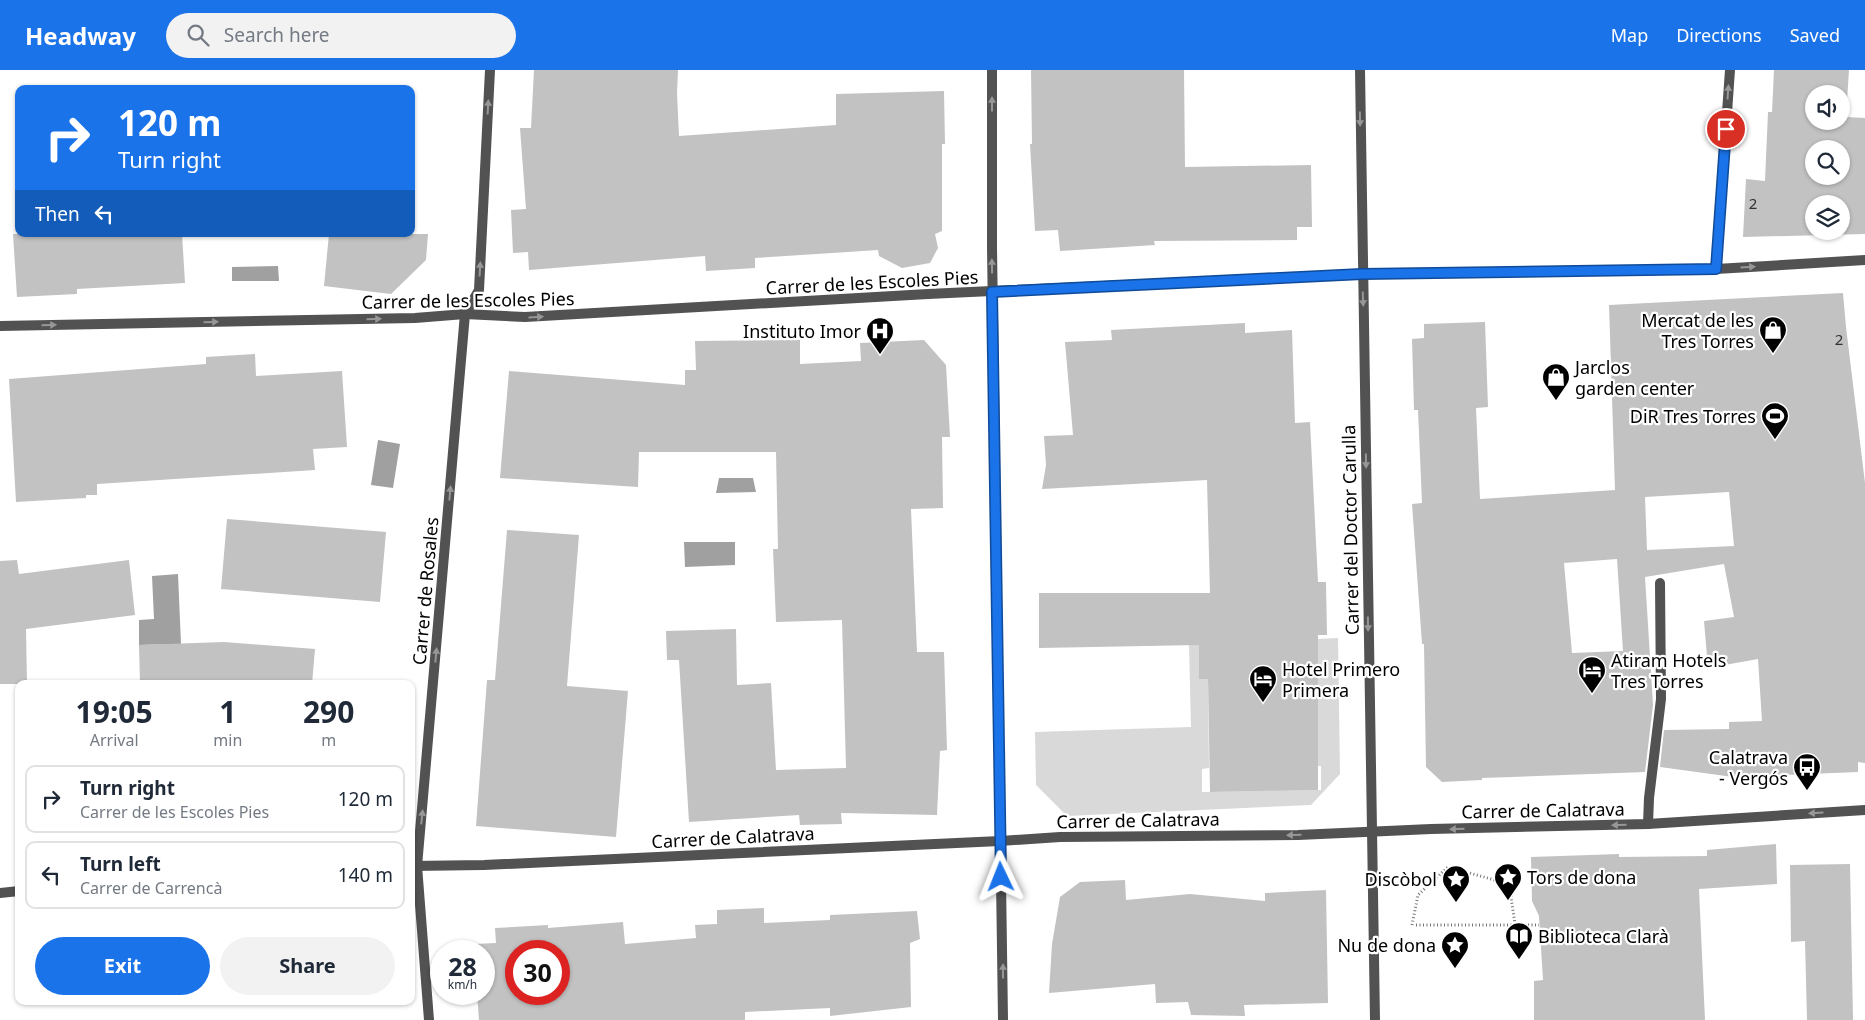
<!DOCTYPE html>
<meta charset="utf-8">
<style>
:root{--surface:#fff;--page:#f2f2f3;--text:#1f2937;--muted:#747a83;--line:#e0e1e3;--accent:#1a73e8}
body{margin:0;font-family:"Noto Sans",sans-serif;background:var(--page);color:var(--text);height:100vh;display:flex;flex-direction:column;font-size:19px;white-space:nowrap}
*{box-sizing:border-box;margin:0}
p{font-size:16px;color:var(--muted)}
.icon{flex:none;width:28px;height:28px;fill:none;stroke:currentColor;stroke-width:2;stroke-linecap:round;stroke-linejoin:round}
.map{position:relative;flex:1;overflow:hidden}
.side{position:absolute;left:15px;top:610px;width:400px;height:325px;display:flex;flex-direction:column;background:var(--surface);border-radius:10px;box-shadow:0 1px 4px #0004}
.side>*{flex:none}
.guide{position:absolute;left:15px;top:15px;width:400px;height:152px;border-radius:10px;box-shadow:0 1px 4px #0004;background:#1a73e8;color:#fff;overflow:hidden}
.fabs{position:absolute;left:1805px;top:15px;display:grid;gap:10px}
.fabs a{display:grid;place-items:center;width:45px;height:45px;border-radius:50%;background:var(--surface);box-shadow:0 1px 4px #0004;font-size:25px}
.speed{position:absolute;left:430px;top:870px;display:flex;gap:10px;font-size:25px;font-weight:700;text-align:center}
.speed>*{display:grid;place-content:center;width:65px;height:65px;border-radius:50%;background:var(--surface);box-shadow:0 1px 4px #0004;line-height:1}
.speed small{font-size:12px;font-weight:400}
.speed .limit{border:8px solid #d22;background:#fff;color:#111}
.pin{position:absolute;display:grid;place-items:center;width:42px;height:42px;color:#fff;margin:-21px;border:2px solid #fff;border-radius:50%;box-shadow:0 1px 5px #0007}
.me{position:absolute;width:55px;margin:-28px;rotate:358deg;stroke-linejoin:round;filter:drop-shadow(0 0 4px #0008)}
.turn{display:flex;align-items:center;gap:18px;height:105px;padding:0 20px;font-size:22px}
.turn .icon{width:65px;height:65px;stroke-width:2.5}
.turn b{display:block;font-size:35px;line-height:42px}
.then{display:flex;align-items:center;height:48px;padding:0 20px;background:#0003;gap:10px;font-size:19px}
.eta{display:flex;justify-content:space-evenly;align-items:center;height:85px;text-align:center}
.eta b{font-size:30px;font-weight:700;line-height:35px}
.action{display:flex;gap:10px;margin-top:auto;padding:10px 20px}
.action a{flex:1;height:58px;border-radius:30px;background:var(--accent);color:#fff;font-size:20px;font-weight:700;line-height:58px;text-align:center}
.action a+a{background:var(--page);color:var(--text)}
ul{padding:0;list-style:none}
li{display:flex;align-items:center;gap:15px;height:68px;margin:0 10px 8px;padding:0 10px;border:2px solid var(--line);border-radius:10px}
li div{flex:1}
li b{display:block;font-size:19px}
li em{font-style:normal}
header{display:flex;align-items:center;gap:30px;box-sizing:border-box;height:70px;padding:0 25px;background:var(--accent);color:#fff}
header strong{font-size:24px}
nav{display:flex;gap:28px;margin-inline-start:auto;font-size:18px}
.search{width:350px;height:45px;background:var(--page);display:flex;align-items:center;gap:12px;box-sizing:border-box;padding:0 18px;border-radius:28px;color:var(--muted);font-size:19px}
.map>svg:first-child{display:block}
.green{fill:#d9d9d9;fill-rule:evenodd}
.water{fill:#a0a0a0}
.building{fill:#c2c2c2;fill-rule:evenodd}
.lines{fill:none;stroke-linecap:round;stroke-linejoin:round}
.path{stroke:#747474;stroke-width:3;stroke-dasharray:1 2.5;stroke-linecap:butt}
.street{stroke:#525252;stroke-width:10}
.oneway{fill:#979797}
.route-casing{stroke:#114b97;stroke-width:12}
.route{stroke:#1a73e8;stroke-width:9}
.labels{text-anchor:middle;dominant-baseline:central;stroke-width:4.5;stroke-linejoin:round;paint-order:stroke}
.number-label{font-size:15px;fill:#303030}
.street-label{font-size:18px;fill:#000;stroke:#fff}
.poi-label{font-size:18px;fill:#000;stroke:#fff;text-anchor:end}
</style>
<header>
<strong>Headway</strong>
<div class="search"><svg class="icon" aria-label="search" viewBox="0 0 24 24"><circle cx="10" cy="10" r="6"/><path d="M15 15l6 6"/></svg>Search here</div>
<nav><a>Map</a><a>Directions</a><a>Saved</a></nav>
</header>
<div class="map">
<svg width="1865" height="950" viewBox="0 0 1865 950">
<rect width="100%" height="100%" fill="#fff"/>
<path class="green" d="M 1338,568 L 1340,704 L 1311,735 L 1067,746 L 1036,715 L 1035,662 L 1191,657 L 1189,575 ZM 1318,582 L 1318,696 L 1321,696 L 1321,720 L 1202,722 L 1202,699 L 1209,698 L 1208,609 L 1199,609 L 1199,584 Z"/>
<g class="water">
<path d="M 278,196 L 279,211 L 232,211 L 232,197 Z"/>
<path d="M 378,370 L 400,374 L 393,418 L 371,415 Z"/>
<path d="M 719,408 L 753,408 L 756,422 L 716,423 Z"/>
<path d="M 684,472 L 735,472 L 735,495 L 685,497 Z"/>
<path d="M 178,504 L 181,574 L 139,575 L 139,550 L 154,549 L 152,506 Z"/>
</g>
<g class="building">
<path d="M 534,0 L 678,0 L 677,23 L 679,66 L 836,55 L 836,24 L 944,21 L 945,74 L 942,74 L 942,161 L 935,164 L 938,178 L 930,193 L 902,198 L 879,186 L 878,180 L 755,188 L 755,198 L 706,201 L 705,186 L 529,200 L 528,182 L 513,183 L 511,140 L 526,139 L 520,58 L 531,58 Z"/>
<path d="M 1031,0 L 1184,0 L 1185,97 L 1311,95 L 1312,157 L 1297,157 L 1297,170 L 1154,171 L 1155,175 L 1060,181 L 1058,160 L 1035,161 L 1030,74 L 1032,74 Z"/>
<path d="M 1774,0 L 1849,0 L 1846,47 L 1865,48 L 1865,164 L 1743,167 L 1746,109 L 1765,111 L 1768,42 L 1772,42 ZM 1814,24 L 1841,24 L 1841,51 L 1814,51 ZM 1814,79 L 1841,79 L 1841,106 L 1814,106 ZM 1814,134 L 1841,134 L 1841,161 L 1814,161 Z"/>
<path d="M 13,164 L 182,164 L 185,213 L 77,219 L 77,224 L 17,227 Z"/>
<path d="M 329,164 L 428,164 L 426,190 L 391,224 L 324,216 Z"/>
<path d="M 1843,223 L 1846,257 L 1865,413 L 1865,693 L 1858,692 L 1858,702 L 1733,707 L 1660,697 L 1664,660 L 1729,659 L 1729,652 L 1762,651 L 1758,589 L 1708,598 L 1704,551 L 1734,547 L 1724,494 L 1645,507 L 1653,635 L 1645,702 L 1482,708 L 1482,710 L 1442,712 L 1426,697 L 1424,574 L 1422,574 L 1412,434 L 1422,433 L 1418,340 L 1414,340 L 1412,269 L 1424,268 L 1424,254 L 1485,252 L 1488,337 L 1476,338 L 1480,429 L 1615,420 L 1609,235 ZM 1729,422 L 1734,476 L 1647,480 L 1645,427 ZM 1617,489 L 1623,581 L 1572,583 L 1564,493 Z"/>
<path d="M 1245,253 L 1245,263 L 1292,260 L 1295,353 L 1310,352 L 1318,512 L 1326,512 L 1327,565 L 1318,565 L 1318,720 L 1210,722 L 1208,609 L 1199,609 L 1199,575 L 1039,578 L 1039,523 L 1210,523 L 1207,410 L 1042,419 L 1046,395 L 1044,366 L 1073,365 L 1065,272 L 1112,270 L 1111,260 Z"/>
<path d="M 800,270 L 800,294 L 861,291 L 860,273 L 924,270 L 946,295 L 950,367 L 942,367 L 943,438 L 911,439 L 917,582 L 944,582 L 947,680 L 940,681 L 937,745 L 841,743 L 842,754 L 800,755 L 799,745 L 689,752 L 679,590 L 667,590 L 666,561 L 736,559 L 737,615 L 771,613 L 776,700 L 846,698 L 842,550 L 776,552 L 773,479 L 778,479 L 776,382 L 639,382 L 638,417 L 500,408 L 509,301 L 685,315 L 685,300 L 696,300 L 695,271 Z"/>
<path d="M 255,284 L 256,306 L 342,301 L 347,377 L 313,379 L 315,400 L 97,414 L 97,425 L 86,425 L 86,428 L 16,432 L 9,309 L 206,294 L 206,287 Z"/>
<path d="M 227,449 L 386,462 L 380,532 L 221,519 Z"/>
<path d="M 507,460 L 579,465 L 567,616 L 628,621 L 616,767 L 476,756 L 487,610 L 495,610 Z"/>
<path d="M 17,490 L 19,504 L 129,490 L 135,545 L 26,559 L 27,614 L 0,614 L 0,491 Z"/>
<path d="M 224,572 L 315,579 L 312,614 L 140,614 L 139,575 Z"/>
<path d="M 1776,774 L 1777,814 L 1699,819 L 1705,950 L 1534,950 L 1534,911 L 1543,910 L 1539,846 L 1532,831 L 1531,787 L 1619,784 L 1619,787 L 1707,786 L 1707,780 Z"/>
<path d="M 1850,794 L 1853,950 L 1807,950 L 1805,871 L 1791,872 L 1790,795 Z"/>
<path d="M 1125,810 L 1126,830 L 1190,824 L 1265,831 L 1265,823 L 1326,820 L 1328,933 L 1244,935 L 1245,946 L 1191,945 L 1188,932 L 1156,933 L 1155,914 L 1049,923 L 1052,874 L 1060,827 L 1080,812 Z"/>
<path d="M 764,838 L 764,853 L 830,850 L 830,845 L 917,841 L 920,869 L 910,873 L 911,937 L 830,946 L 830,938 L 745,942 L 745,950 L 479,950 L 477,924 L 484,924 L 484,881 L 475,881 L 474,874 L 496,873 L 495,858 L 548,855 L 548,858 L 623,852 L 625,874 L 696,868 L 695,855 L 717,854 L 717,840 ZM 516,881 L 559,881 L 559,924 L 516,924 Z"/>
</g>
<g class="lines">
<g class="path">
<path d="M 1412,855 L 1418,825 L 1448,797 L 1509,814 L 1515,854"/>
<path d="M 1416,855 L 1539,855"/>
</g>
<g class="street">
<path d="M 992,0 L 992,177 L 1003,950"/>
<path d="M 1360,0 L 1375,950"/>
<path d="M 1716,199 L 1730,0"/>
<path d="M 0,256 L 415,248 L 465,244 L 525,247 L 928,224 L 1362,204 L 1716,199 L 1865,190"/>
<path d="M 1648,754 L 1649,728 L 1661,629 L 1660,513"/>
<path d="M 411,796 L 484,795 L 1000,771 L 1060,767 L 1298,765 L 1431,759 L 1648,754 L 1865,740"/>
<path d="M 0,823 L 19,821"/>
<path d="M 429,950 L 417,796 L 465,244 L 479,220 L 490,0"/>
</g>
</g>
<defs><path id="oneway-solid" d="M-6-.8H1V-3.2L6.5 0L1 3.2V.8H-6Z" transform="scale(1.25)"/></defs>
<g class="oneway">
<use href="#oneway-solid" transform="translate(1728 22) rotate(-86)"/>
<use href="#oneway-solid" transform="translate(992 34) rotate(-90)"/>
<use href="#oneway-solid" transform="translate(488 37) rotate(-87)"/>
<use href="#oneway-solid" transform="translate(1360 49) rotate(89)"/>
<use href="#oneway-solid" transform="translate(992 196) rotate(-91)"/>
<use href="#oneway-solid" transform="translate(1748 197) rotate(-4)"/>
<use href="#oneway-solid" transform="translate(480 199) rotate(-87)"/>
<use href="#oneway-solid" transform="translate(1363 229) rotate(88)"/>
<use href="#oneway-solid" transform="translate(536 247) rotate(-3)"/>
<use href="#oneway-solid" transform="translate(374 249) rotate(-1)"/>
<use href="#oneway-solid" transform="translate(211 252) rotate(-1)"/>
<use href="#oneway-solid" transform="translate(49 255) rotate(-1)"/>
<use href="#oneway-solid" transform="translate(1366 391) rotate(89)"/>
<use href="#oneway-solid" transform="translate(450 423) rotate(-85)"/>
<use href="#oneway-solid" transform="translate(1368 554) rotate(89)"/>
<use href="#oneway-solid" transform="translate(436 585) rotate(-85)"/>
<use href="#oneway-solid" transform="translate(1816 743) rotate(177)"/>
<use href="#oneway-solid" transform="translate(422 747) rotate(-84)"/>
<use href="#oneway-solid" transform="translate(1619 755) rotate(179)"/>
<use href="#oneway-solid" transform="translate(1457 759) rotate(179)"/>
<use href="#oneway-solid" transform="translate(1294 765) rotate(179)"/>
<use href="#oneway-solid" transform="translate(1003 901) rotate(-90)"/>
</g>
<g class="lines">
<g class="route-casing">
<path id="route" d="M 1001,807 L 992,222 L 1362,204 L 1716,199 L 1726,59"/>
</g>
<use href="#route" class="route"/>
</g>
<defs>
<g id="shop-pin" transform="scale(1.4375)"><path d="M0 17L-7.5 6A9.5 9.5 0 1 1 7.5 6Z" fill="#000" stroke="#fff"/><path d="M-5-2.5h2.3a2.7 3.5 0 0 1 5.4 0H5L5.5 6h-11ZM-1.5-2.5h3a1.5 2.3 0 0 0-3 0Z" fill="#fff"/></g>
<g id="hospital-pin" transform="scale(1.4375)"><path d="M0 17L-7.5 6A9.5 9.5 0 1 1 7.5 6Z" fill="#000" stroke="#fff"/><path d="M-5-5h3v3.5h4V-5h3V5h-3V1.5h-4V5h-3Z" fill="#fff"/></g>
<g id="stadium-pin" transform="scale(1.4375)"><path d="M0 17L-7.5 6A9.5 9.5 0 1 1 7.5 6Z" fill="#000" stroke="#fff"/><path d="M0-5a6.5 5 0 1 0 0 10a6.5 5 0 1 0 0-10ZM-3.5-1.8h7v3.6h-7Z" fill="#fff"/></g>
<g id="hotel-pin" transform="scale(1.4375)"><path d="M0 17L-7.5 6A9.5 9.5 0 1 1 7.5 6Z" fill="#000" stroke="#fff"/><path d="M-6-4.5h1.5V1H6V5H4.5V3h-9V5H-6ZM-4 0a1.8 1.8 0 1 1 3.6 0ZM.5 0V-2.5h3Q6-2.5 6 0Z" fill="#fff"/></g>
<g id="bus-pin" transform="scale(1.4375)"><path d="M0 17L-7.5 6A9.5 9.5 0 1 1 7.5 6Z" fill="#000" stroke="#fff"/><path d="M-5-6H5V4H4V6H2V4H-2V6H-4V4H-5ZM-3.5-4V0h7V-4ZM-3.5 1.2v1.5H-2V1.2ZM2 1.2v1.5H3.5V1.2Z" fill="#fff"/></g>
<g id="sight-pin" transform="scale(1.4375)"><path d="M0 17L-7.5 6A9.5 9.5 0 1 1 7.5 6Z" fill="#000" stroke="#fff"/><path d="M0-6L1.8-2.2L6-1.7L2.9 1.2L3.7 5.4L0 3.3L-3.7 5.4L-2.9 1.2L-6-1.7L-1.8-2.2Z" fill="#fff"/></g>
<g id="library-pin" transform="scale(1.4375)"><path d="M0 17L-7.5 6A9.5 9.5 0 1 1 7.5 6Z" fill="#000" stroke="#fff"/><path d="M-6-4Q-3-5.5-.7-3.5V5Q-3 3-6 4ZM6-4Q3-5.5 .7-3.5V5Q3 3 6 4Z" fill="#fff"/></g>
</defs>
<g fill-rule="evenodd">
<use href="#shop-pin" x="1773" y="260"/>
<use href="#hospital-pin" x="880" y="261"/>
<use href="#shop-pin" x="1556" y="307"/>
<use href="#stadium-pin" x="1775" y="346"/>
<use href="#hotel-pin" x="1592" y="600"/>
<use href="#hotel-pin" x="1263" y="609"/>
<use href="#bus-pin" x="1807" y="697"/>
<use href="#sight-pin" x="1508" y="807"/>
<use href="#sight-pin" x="1456" y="809"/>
<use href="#library-pin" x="1519" y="866"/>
<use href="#sight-pin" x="1455" y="875"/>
</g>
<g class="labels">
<g class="number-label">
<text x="1753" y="133">2</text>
<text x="1839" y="269">2</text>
</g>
<g class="street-label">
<text transform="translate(872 212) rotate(-3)">Carrer de les Escoles Pies</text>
<text transform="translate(468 230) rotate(-1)">Carrer de les Escoles Pies</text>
<text transform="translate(1350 460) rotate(-91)">Carrer del Doctor Carulla</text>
<text transform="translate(425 521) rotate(-85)">Carrer de Rosales</text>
<text transform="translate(1543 740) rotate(-1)">Carrer de Calatrava</text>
<text transform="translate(1138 750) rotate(-1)">Carrer de Calatrava</text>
<text transform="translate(733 767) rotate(-3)">Carrer de Calatrava</text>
</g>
<g class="poi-label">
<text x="1754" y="250">Mercat de les<tspan x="1754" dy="21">Tres Torres</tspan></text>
<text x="861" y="261">Instituto Imor</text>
<text x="1575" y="297" text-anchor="start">Jarclos<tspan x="1575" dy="21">garden center</tspan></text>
<text x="1756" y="346">DiR Tres Torres</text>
<text x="1611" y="590" text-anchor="start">Atiram Hotels<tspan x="1611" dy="21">Tres Torres</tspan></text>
<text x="1282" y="599" text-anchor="start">Hotel Primero<tspan x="1282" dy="21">Primera</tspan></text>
<text x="1788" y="687">Calatrava<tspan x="1788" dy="21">- Vergós</tspan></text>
<text x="1527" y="807" text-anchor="start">Tors de dona</text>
<text x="1437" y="809">Discòbol</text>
<text x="1538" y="866" text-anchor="start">Biblioteca Clarà</text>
<text x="1436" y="875">Nu de dona</text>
</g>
</g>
</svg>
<div class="fabs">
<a><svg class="icon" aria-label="sound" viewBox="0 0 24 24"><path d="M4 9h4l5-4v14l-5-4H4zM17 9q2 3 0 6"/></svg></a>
<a><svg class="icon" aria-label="search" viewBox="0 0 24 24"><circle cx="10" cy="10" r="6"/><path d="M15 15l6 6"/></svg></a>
<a><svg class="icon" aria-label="layers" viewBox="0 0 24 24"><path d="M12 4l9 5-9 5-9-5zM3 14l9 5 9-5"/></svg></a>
</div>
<div class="speed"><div>28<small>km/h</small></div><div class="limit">30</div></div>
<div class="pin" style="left:1726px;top:59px;background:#d93025"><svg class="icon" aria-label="arrive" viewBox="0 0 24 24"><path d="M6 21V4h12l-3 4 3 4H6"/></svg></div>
<svg class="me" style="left:1001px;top:807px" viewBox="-20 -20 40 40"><path d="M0-17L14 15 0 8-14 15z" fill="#1a73e8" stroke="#fff" stroke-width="4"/></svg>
<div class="guide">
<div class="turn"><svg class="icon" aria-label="right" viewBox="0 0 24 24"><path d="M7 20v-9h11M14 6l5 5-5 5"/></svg><div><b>120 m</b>Turn right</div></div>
<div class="then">Then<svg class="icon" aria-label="left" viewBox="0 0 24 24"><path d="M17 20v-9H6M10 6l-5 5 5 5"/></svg></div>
</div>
<section class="side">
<div class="eta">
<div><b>19:05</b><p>Arrival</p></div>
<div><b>1</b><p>min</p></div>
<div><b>290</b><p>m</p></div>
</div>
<ul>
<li><svg class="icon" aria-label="right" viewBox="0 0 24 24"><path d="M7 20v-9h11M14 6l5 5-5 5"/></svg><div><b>Turn right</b><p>Carrer de les Escoles Pies</p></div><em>120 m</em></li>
<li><svg class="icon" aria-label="left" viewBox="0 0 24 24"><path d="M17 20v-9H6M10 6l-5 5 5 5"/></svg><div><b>Turn left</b><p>Carrer de Carrencà</p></div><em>140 m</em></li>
</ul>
<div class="action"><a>Exit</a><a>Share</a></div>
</section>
</div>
